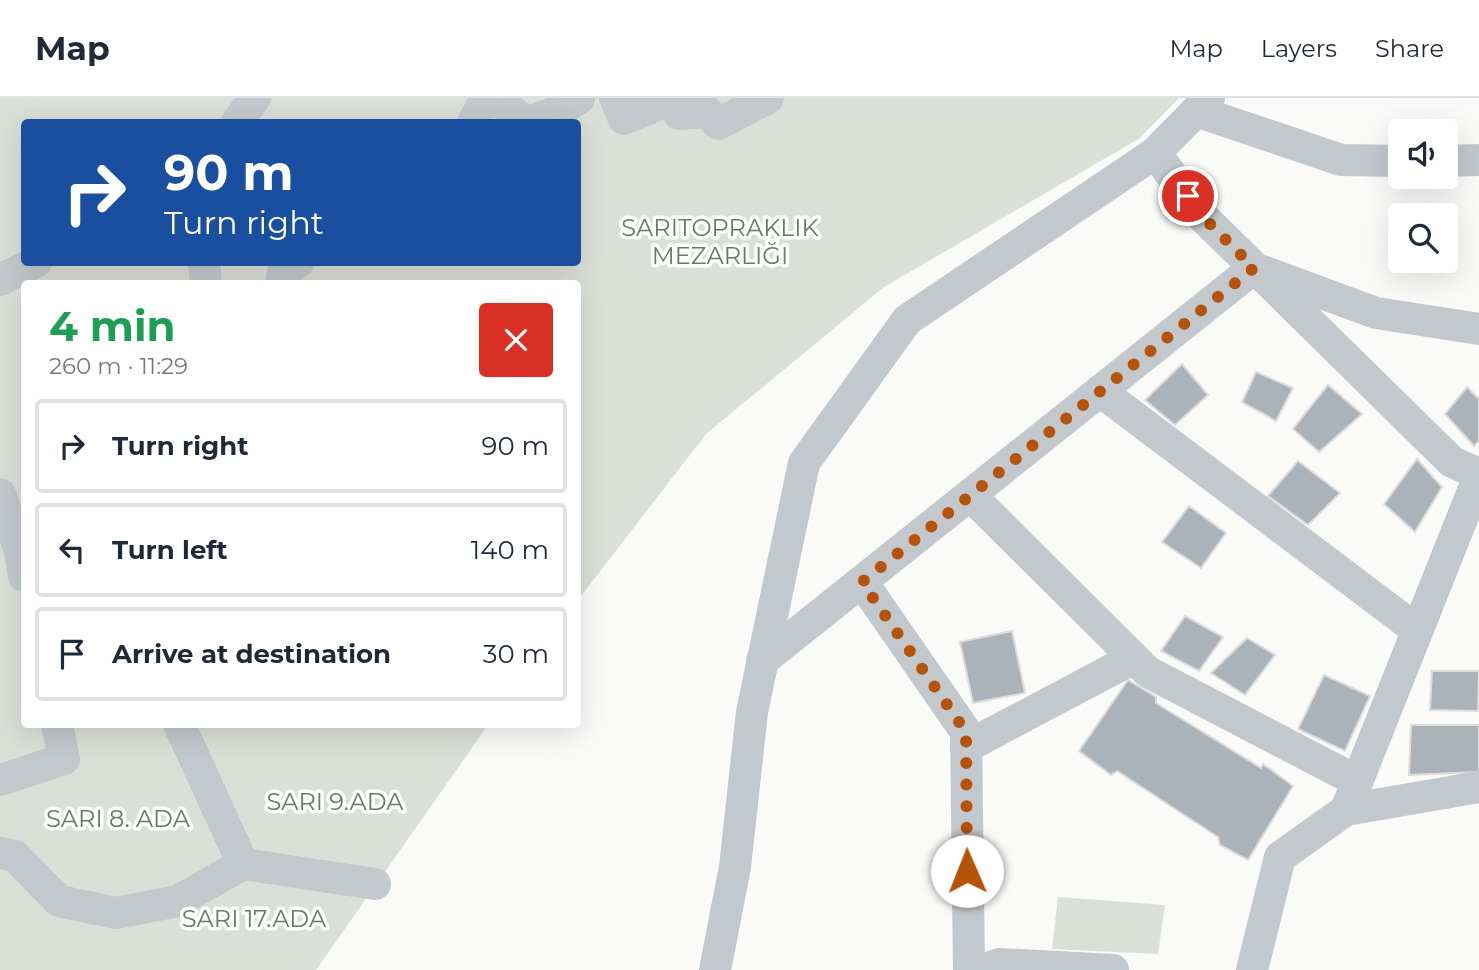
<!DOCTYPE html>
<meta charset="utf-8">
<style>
:root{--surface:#fff;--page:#f2f2f3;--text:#1f2937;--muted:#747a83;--line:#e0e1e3}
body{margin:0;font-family:Montserrat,sans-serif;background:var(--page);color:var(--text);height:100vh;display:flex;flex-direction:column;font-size:26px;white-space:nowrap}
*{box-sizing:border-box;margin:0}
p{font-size:23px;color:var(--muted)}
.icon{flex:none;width:38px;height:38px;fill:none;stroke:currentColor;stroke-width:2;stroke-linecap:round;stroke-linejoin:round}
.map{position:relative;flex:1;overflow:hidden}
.side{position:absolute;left:21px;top:182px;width:560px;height:448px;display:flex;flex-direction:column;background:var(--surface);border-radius:7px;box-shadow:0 7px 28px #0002}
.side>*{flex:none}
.hud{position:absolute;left:21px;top:21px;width:560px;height:147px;border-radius:7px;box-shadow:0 7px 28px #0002;background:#1a4fa0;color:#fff;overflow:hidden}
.buttons{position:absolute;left:1388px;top:21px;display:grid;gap:14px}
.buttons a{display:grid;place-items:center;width:70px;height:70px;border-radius:7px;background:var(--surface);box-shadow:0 7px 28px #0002;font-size:35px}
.pin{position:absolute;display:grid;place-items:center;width:60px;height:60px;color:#fff;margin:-30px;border:4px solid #fff;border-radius:50%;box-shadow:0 2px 7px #0007}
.me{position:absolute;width:77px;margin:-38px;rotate:359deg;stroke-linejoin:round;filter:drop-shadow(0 0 5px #0008)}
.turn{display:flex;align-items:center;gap:24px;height:147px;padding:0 28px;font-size:32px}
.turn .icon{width:91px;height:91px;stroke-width:2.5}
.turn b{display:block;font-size:49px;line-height:60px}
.round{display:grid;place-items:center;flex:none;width:74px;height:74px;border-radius:7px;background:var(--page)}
.summary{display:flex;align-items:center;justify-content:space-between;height:119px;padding:0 28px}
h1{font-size:42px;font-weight:700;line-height:52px;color:#1e9e55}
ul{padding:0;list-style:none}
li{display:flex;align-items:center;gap:21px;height:94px;margin:0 14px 10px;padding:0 14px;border:4px solid var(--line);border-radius:7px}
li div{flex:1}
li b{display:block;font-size:26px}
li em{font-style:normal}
header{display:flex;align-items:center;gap:42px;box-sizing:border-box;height:98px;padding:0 35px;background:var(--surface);border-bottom:2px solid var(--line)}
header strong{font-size:33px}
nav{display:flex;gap:38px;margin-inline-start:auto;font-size:24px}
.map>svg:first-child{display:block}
.green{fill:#dadfd7;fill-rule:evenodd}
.building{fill:#aab3b9;stroke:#dcdcda;stroke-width:2}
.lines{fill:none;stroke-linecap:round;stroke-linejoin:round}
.minor{stroke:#c3c8cc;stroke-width:32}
.route{stroke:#b45309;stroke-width:12;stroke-dasharray:0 21.6}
.labels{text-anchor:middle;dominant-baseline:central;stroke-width:7;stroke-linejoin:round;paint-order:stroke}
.park-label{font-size:24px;fill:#687a64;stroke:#fff}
</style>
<header>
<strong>Map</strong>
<nav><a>Map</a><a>Layers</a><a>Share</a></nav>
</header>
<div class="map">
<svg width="1479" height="872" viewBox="0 0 1479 872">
<rect width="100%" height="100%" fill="#fafaf8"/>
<g class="green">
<path d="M 0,0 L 1179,0 L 1140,40 L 884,189 L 706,336 L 578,502 L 578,186 L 24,186 L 24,626 L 488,627 L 316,872 L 0,872 ZM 24,24 L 578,24 L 578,164 L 24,164 Z"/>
<path d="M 1058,799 L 1165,807 L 1158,856 L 1052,851 Z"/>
</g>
<g class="building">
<path d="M 1182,266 L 1208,297 L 1175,327 L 1145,302 Z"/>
<path d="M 1256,274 L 1293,290 L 1276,323 L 1242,304 Z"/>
<path d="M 1328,287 L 1362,316 L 1319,354 L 1293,331 Z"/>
<path d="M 1467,289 L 1479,301 L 1479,343 L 1474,348 L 1445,316 Z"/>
<path d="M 1417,361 L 1442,389 L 1415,434 L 1384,406 Z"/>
<path d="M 1298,363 L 1340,395 L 1308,427 L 1268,398 Z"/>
<path d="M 1189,408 L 1226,435 L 1201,470 L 1162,444 Z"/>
<path d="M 1185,518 L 1223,539 L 1199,573 L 1161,553 Z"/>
<path d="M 1012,533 L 1025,595 L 973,605 L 960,544 Z"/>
<path d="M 1247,540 L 1275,557 L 1245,597 L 1211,575 Z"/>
<path d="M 1432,573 L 1479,573 L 1478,613 L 1430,612 Z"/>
<path d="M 1324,577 L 1370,598 L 1345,653 L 1298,631 Z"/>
<path d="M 1128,582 L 1156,599 L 1156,605 L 1261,670 L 1263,666 L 1293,688 L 1248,762 L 1220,747 L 1218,739 L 1117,673 L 1111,677 L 1079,653 Z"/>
<path d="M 1411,627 L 1479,627 L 1479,674 L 1409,677 Z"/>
</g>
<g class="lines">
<g class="minor">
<path d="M 495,0 L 526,24"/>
<path d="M 615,0 L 624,21 L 674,0"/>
<path d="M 675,0 L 679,16 L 707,14 L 718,26 L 768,0"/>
<path d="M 1196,13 L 1341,62 L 1400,63"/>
<path d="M 237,24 L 255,0"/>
<path d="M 473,24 L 486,0"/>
<path d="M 529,24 L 563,11 L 579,0"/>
<path d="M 1155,55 L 1204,120 L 1452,364 L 1479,376"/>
<path d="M 1446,63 L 1479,62"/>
<path d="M 204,164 L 206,186"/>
<path d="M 0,182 L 36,164"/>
<path d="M 281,186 L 283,174 L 298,164"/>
<path d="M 1100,293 L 1417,532"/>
<path d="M 0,396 L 19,450 L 24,478"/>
<path d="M 970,397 L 1148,574 L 1357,683"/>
<path d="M 862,484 L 966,634 L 969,872"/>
<path d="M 762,563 L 1254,170 L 1376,215 L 1479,231"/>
<path d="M 179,626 L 243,766"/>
<path d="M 966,649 L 1134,560"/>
<path d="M 0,682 L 64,661 L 57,626"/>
<path d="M 1346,712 L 1479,378"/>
<path d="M 0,755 L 15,758 L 59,803 L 116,815 L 178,803 L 243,766 L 375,786"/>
<path d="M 715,872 L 735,769 L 752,614 L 804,365 L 907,222 L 1155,55 L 1209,0"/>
<path d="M 982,872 L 999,866 L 1113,872"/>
<path d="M 1252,872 L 1280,759 L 1346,712 L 1479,689"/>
</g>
</g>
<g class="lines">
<path class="route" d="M 967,773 L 966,634 L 862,484 L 1254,170 L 1204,120 L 1188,98"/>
</g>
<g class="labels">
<g class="park-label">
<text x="720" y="129">SARITOPRAKLIK<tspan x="720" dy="28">MEZARLIĞI</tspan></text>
<text x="335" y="703">SARI 9.ADA</text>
<text x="118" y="720">SARI 8. ADA</text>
<text x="254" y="820">SARI 17.ADA</text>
</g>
</g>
</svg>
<div class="buttons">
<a><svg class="icon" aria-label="sound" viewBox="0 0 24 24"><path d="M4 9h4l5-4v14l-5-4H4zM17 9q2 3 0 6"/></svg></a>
<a><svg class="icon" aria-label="search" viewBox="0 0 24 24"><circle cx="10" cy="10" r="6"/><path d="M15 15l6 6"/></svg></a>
</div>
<div class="pin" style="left:1188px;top:98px;background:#d93025"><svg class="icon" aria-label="arrive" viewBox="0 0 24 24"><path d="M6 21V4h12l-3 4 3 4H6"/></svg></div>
<svg class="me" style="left:967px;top:773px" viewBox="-20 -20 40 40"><circle r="19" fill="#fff"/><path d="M0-13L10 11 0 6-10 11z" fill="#b45309"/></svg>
<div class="hud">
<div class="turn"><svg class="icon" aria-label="right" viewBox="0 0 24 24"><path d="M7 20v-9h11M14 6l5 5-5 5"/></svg><div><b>90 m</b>Turn right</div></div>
</div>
<section class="side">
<div class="summary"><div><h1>4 min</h1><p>260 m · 11:29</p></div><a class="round" style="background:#d93025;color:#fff"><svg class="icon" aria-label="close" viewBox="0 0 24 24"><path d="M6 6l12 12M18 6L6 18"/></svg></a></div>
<ul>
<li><svg class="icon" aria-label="right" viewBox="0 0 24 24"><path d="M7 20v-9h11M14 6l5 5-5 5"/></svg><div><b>Turn right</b></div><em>90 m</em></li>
<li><svg class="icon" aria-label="left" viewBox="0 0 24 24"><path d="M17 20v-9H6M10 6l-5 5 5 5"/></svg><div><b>Turn left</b></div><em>140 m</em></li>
<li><svg class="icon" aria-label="arrive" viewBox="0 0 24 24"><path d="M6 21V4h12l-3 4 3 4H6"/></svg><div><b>Arrive at destination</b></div><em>30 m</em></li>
</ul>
</section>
</div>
